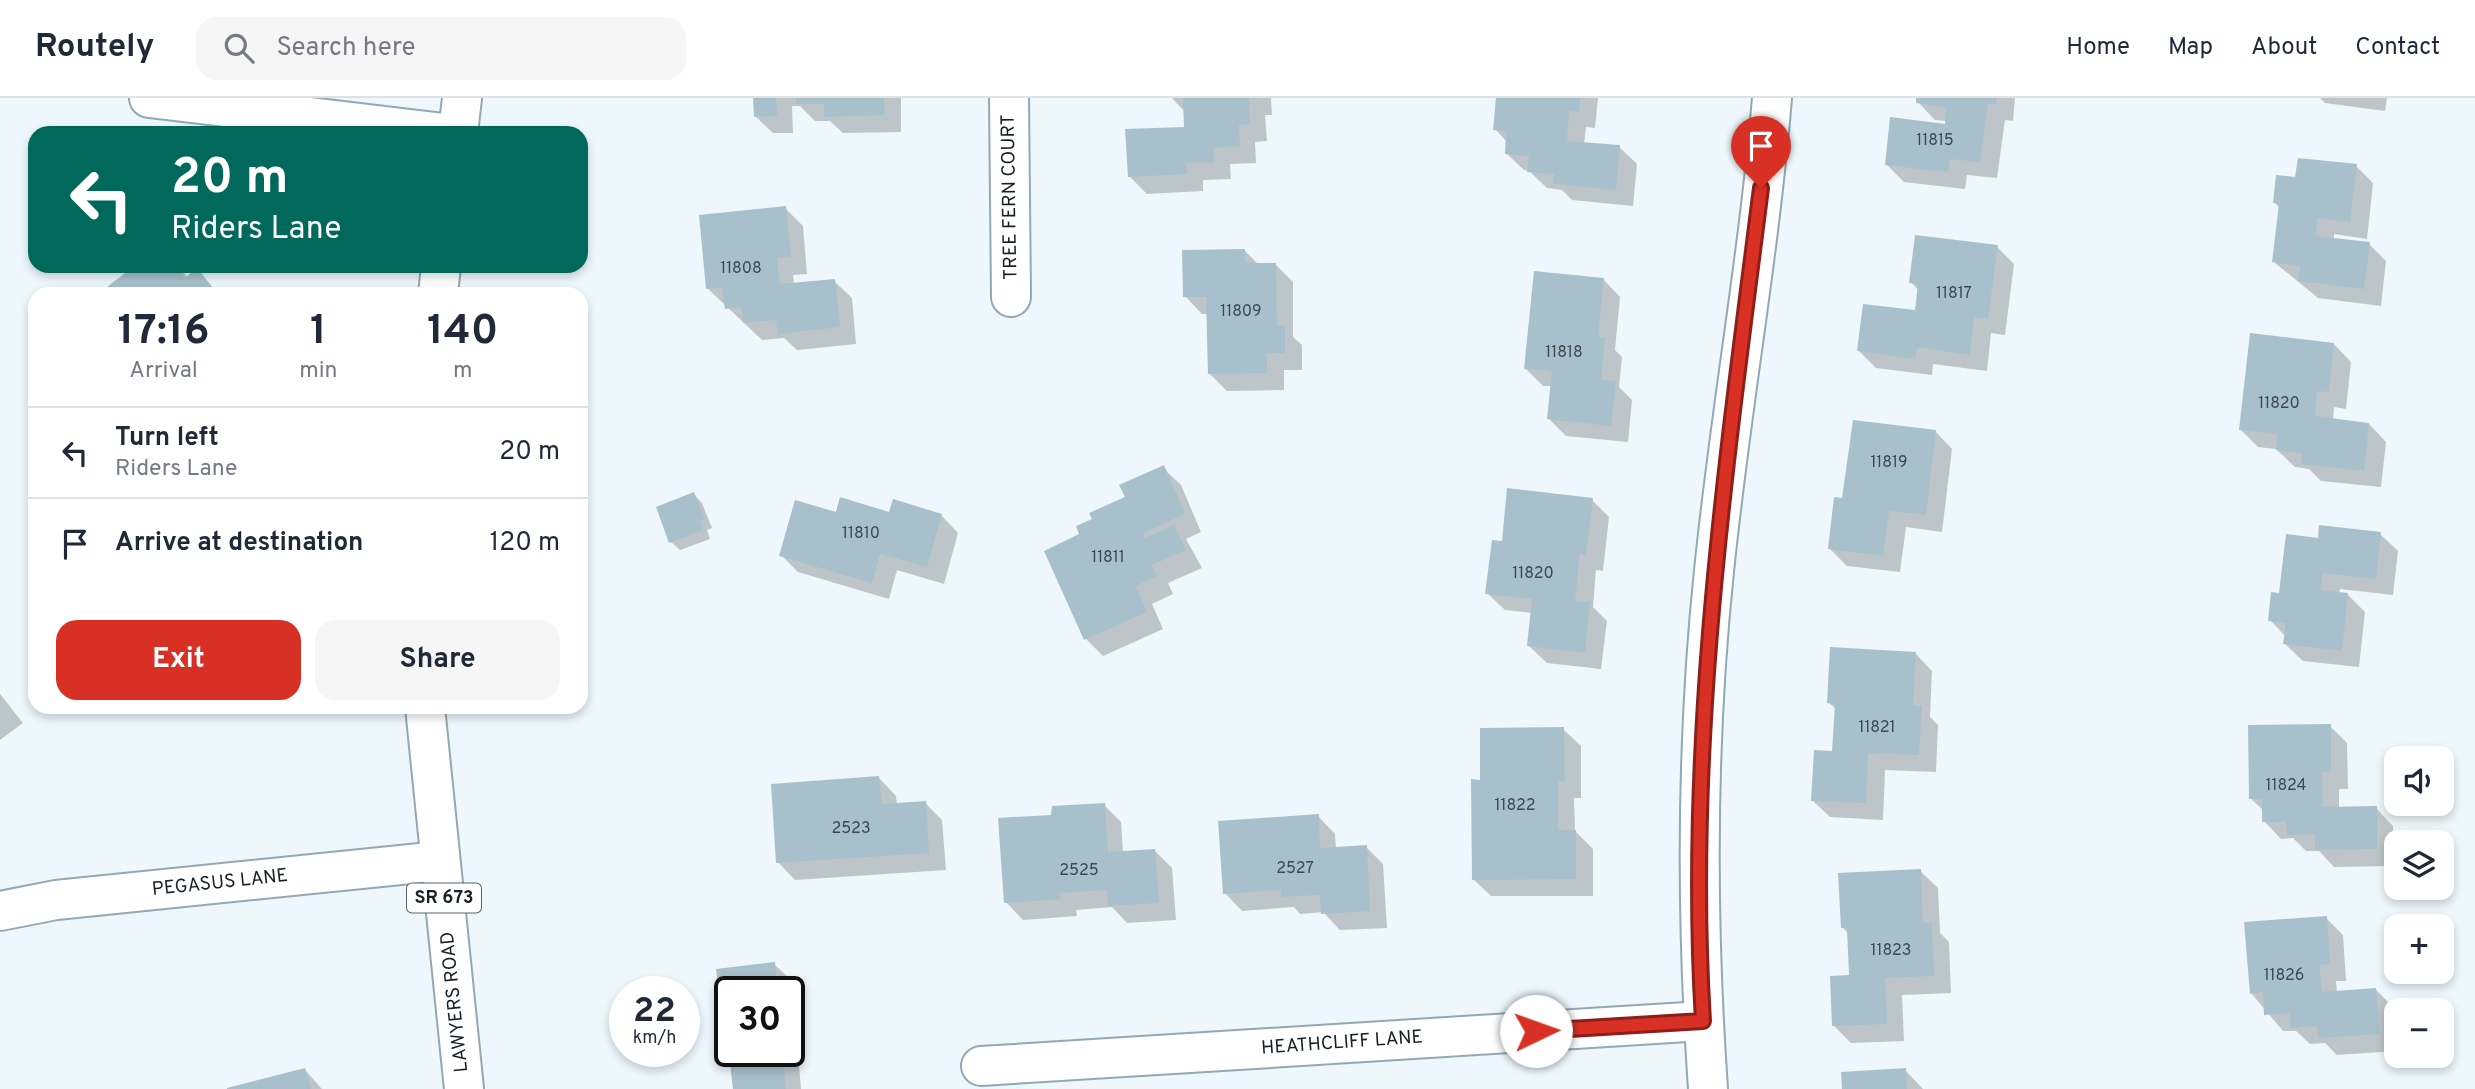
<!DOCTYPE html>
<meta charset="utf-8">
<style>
:root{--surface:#fff;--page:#f6f6f7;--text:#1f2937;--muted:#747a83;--line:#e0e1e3;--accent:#d93025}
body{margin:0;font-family:Overpass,sans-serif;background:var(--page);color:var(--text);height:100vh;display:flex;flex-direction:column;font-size:26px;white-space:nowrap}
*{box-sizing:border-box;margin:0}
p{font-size:23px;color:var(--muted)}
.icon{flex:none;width:38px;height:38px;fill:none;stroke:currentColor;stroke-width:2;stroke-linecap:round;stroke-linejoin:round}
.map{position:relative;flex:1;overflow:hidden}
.details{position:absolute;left:28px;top:189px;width:560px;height:427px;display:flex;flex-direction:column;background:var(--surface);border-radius:21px;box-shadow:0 4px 10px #0003}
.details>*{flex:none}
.top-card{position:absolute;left:28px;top:28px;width:560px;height:147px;border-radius:21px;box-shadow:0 4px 10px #0003;background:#00695c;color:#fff;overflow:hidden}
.fabs{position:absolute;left:2384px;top:648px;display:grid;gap:14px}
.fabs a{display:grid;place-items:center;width:70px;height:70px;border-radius:14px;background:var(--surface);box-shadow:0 4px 10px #0003;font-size:35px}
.speed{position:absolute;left:609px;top:878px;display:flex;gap:14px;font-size:35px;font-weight:700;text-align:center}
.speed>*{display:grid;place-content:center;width:91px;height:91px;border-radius:50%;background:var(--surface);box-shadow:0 4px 10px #0003;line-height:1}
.speed small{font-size:18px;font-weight:400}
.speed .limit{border:4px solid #111;border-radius:10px;background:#fff;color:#111}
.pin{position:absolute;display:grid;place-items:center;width:60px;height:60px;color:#fff;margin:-72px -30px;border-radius:50% 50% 50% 0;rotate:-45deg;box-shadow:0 0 7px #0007}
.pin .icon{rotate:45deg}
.me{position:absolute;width:77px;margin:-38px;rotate:87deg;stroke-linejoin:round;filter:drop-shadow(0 0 5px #0008)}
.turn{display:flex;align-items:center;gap:24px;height:147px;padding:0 28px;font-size:32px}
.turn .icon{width:91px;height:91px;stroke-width:2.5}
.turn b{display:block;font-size:49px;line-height:60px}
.eta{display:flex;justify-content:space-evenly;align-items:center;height:119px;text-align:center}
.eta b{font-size:42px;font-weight:700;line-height:49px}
.cta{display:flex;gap:14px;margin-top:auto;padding:14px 28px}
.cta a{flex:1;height:80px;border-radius:21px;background:var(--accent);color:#fff;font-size:28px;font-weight:700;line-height:80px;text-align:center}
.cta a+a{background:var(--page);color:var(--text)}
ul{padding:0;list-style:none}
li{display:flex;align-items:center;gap:21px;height:91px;padding:0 28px;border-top:2px solid var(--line)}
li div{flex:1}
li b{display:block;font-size:26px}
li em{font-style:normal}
header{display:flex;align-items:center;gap:42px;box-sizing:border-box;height:98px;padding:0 35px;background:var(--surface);border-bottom:2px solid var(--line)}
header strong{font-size:33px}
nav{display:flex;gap:38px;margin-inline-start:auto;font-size:24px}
.search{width:490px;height:63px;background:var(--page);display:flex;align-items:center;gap:18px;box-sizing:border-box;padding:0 24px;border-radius:21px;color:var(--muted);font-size:26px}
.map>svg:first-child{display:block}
.shadow{fill:#0003;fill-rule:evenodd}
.building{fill:#a8c0cc}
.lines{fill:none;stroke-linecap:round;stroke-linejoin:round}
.minor-casing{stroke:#91a9b5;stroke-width:42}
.primary-casing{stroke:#91a9b5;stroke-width:42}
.minor{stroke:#fff;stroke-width:38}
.primary{stroke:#fff;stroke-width:38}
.route-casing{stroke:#8d1f18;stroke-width:18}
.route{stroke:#d93025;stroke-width:12}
.labels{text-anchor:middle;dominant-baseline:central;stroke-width:7;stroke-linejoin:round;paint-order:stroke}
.number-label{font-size:16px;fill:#3b494f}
.shield{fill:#fff;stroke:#5d6466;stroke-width:2}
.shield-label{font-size:18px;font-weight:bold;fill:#172125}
.street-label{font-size:19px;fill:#172125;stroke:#fff}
</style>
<header>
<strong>Routely</strong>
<div class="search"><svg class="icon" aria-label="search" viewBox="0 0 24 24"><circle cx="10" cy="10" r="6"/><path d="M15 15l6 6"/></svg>Search here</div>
<nav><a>Home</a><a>Map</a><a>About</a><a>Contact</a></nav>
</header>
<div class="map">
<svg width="2475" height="991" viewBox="0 0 2475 991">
<rect width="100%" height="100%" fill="#edf7fc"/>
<g class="shadow">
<path d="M 755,0 L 901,0 L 901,34 L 843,35 L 830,23 L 815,23 L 800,8 L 792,8 L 793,35 L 773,35 L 755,18 Z"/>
<path d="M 1172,0 L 1271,0 L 1272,17 L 1265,17 L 1267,43 L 1255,44 L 1256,65 L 1230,66 L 1231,81 L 1203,82 L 1203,93 L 1147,96 L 1129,78 L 1186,30 L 1185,14 Z"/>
<path d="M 1497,0 L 1598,0 L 1595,30 L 1586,29 L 1584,46 L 1619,49 L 1637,66 L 1633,108 L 1572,102 L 1562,92 L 1547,90 L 1529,73 L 1524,72 L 1506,55 L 1507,44 L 1495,31 Z"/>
<path d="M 1918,0 L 2015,0 L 2013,23 L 2005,22 L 1997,80 L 1967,77 L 1965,91 L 1904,84 L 1886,66 L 1946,28 L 1947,23 L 1935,22 L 1918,4 Z"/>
<path d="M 2320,0 L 2387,0 L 2385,13 L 2325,5 Z"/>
<path d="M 2356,68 L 2373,85 L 2367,141 L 2334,136 L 2334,141 L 2369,146 L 2386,163 L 2381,208 L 2318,200 L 2274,164 L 2280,110 L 2275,105 L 2297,81 Z"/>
<path d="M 785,110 L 803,128 L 807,176 L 793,177 L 794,187 L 834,183 L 852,200 L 856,246 L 797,252 L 784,240 L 762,242 L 707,190 Z"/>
<path d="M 1997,149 L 2014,166 L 2005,237 L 1991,235 L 1987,273 L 1933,266 L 1932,277 L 1876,270 L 1859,253 L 1917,214 L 1919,193 L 1911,184 Z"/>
<path d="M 1245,153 L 1259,167 L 1275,166 L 1293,184 L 1293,239 L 1302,247 L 1302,272 L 1284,272 L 1284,292 L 1227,293 L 1209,275 L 1208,216 L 1202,216 L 1185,198 Z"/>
<path d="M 136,168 L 178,168 L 188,180 L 197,173 L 219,196 L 101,196 Z"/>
<path d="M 1603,181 L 1620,199 L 1615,252 L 1622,259 L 1619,289 L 1632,302 L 1628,344 L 1566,338 L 1549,321 L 1552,288 L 1543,288 L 1525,270 Z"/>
<path d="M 2334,246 L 2351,264 L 2346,311 L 2334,309 L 2333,322 L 2369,326 L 2386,344 L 2381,389 L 2321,383 L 2309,371 L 2295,369 L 2276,351 L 2258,349 L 2241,332 Z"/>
<path d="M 1935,333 L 1952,351 L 1942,434 L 1906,429 L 1900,474 L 1847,468 L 1829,450 L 1844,402 Z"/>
<path d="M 1163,370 L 1181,387 L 1201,434 L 1186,441 L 1202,470 L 1168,485 L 1173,496 L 1152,506 L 1163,531 L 1103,558 L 1086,541 L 1082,437 L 1094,422 L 1127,400 Z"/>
<path d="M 693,396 L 702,405 L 712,430 L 707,432 L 710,441 L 680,452 L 671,444 Z"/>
<path d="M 1592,402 L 1609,419 L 1603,473 L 1596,472 L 1593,509 L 1607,523 L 1601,571 L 1547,565 L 1529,548 L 1532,515 L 1505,512 L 1487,495 L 1503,445 Z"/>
<path d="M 837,417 L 941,417 L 958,435 L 944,486 L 897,472 L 889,501 L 798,474 L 781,457 Z"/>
<path d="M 2380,436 L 2398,453 L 2393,497 L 2340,491 L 2339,496 L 2348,497 L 2365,514 L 2359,569 L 2303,563 L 2285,546 L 2286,539 L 2270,522 L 2280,497 L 2320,442 Z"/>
<path d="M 1915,555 L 1932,573 L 1930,619 L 1938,627 L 1936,674 L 1885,672 L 1883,722 L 1830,719 L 1812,702 L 1834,655 L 1837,612 L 1829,605 Z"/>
<path d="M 0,596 L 23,625 L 0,642 Z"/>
<path d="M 81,609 L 143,609 L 88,616 Z"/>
<path d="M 2330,628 L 2347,645 L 2348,691 L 2339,691 L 2339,710 L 2376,710 L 2393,728 L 2394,768 L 2334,769 L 2319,753 L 2306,753 L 2293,740 L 2281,741 L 2264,723 L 2264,713 L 2250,700 Z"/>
<path d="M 1563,631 L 1581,648 L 1581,700 L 1574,700 L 1575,733 L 1593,751 L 1593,798 L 1491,798 L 1473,781 L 1482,684 Z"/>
<path d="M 879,680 L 896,698 L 897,707 L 925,705 L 942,722 L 946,772 L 795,782 L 778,764 Z"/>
<path d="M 1104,707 L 1121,724 L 1123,754 L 1154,752 L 1172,770 L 1176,822 L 1127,825 L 1112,809 L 1076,812 L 1077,818 L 1023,822 L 1006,804 Z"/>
<path d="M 1318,718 L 1335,736 L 1336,751 L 1366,749 L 1383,766 L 1387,830 L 1340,832 L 1323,814 L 1300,816 L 1294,809 L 1242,813 L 1225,795 Z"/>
<path d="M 1920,773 L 1938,790 L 1940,835 L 1949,844 L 1951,895 L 1902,897 L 1904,943 L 1851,945 L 1834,928 L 1851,878 L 1849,836 L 1842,829 Z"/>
<path d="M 2326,820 L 2343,837 L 2346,883 L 2336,883 L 2337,895 L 2376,892 L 2393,909 L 2396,953 L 2337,957 L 2325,945 L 2310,946 L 2296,933 L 2283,933 L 2251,895 Z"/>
<path d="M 774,866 L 792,883 L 801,991 L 735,991 L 718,872 ZM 730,894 L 789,894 L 789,954 L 730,954 Z"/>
<path d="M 305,972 L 322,991 L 230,991 Z"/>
<path d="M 1905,972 L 1923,991 L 1844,991 Z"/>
</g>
<g class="building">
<path d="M 753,0 L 776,0 L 777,18 L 754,19 Z"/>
<path d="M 796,0 L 884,0 L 885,17 L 824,19 L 824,6 L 796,6 Z"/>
<path d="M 1183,0 L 1249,0 L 1250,26 L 1239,27 L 1240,48 L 1213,50 L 1214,64 L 1186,65 L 1187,76 L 1128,79 L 1125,31 L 1184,29 Z"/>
<path d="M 1496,0 L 1580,0 L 1579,14 L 1569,13 L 1567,43 L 1620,47 L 1616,92 L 1553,86 L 1554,76 L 1527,74 L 1529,58 L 1505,56 L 1506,33 L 1493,32 Z"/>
<path d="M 1916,0 L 1997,0 L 1996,6 L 1988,5 L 1980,64 L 1950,61 L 1948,74 L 1885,67 L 1890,19 L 1945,26 L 1946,9 L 1916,5 Z"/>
<path d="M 2298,60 L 2357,66 L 2350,124 L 2317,120 L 2316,138 L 2370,144 L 2364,191 L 2298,183 L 2300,168 L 2272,164 L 2279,106 L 2273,105 L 2276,77 L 2295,79 Z"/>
<path d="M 786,108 L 791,159 L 777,160 L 780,186 L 835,181 L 840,229 L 778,236 L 776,222 L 743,225 L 742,209 L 725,211 L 722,189 L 706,191 L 699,117 Z"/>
<path d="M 1915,137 L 1998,147 L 1988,221 L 1974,219 L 1970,257 L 1917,249 L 1915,261 L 1857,253 L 1863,206 L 1915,212 L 1918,186 L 1909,185 Z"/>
<path d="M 1245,151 L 1245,165 L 1276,165 L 1277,228 L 1285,228 L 1285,255 L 1267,255 L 1267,275 L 1208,276 L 1206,199 L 1183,199 L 1182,152 Z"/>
<path d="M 134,168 L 176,168 L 185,180 L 197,170 L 218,196 L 98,196 Z"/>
<path d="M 1534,173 L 1604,180 L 1598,239 L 1605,240 L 1601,282 L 1616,283 L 1611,328 L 1547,321 L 1552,273 L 1524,271 Z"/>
<path d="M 2250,235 L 2334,245 L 2329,294 L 2317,293 L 2315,318 L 2369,325 L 2364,373 L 2301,366 L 2302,355 L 2276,352 L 2277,336 L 2239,332 Z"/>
<path d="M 1853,322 L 1936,332 L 1926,417 L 1889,413 L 1883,458 L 1828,451 L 1834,399 L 1842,400 Z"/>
<path d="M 1164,367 L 1185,416 L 1143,435 L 1145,440 L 1174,427 L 1186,452 L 1152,467 L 1157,478 L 1136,488 L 1147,514 L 1084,542 L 1044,453 L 1079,436 L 1076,428 L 1092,421 L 1089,415 L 1125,399 L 1119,387 Z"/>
<path d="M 1507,390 L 1593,400 L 1586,457 L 1580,456 L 1575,503 L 1590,504 L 1585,555 L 1527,548 L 1532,501 L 1485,496 L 1492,442 L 1502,443 Z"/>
<path d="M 694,394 L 705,421 L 700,423 L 703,432 L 669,445 L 656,409 Z"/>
<path d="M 840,399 L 889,414 L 893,401 L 942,416 L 927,469 L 880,456 L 872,485 L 779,458 L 795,402 L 836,414 Z"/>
<path d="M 2319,427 L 2381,434 L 2376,481 L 2323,475 L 2320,492 L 2348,495 L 2342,553 L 2283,546 L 2286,525 L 2268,523 L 2271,494 L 2279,495 L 2286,436 L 2318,440 Z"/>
<path d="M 1830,549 L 1916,554 L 1913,607 L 1922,608 L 1919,657 L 1868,655 L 1866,705 L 1811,703 L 1814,652 L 1832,653 L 1835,606 L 1827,605 Z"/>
<path d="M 2331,626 L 2331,674 L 2322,674 L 2323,709 L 2377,708 L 2377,751 L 2315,752 L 2315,736 L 2287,737 L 2286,724 L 2262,724 L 2262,701 L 2249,701 L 2248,627 Z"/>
<path d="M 1564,629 L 1565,684 L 1558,683 L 1558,732 L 1576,732 L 1576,781 L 1472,782 L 1471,681 L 1480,682 L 1480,630 Z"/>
<path d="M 879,678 L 882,706 L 926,703 L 929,755 L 776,765 L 771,686 Z"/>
<path d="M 1105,705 L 1108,754 L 1155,751 L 1159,805 L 1108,808 L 1107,792 L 1060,795 L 1060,801 L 1004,805 L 998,720 L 1051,717 L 1052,708 Z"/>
<path d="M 1319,716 L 1320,750 L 1367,747 L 1370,813 L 1321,816 L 1320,797 L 1281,799 L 1281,792 L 1223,796 L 1218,723 Z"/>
<path d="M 1921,771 L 1923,825 L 1932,825 L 1934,878 L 1885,880 L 1887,926 L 1832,928 L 1830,878 L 1849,877 L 1847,830 L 1841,830 L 1838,775 Z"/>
<path d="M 2327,818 L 2330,866 L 2319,867 L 2322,894 L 2376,890 L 2380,936 L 2318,940 L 2317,928 L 2291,930 L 2290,915 L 2264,917 L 2263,894 L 2250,896 L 2244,824 Z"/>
<path d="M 775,864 L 778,894 L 730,894 L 730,954 L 782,954 L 786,991 L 733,991 L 729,956 L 726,956 L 716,871 Z"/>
<path d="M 305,970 L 311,991 L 227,991 L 227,990 Z"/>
<path d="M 1906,970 L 1907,991 L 1842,991 L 1841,974 Z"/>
</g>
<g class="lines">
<g class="minor-casing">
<g id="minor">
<path d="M 149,0 L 444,35"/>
<path d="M 1009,0 L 1011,199"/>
<path d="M 0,813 L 56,802 L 440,763"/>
<path d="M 981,968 L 1703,923"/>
<path d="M 1708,991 C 1696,818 1696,645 1714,473 C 1730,315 1759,158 1772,0"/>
</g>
</g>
<g class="primary-casing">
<g id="primary">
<path d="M 458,35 L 462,0"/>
<path d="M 438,196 L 441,168"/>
<path d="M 425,609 L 464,991"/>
</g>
</g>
<use href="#minor" class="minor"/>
<use href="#primary" class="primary"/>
</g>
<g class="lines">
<g class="route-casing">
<path id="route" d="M 1536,933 L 1703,923 C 1686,643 1726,367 1761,90"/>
</g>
<use href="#route" class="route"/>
</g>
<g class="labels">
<g class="number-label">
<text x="1935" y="43">11815</text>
<text x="741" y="171">11808</text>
<text x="1954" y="196">11817</text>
<text x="1241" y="214">11809</text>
<text x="1564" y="255">11818</text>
<text x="2279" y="306">11820</text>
<text x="1889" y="365">11819</text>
<text x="861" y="436">11810</text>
<text x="1108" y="460">11811</text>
<text x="1533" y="476">11820</text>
<text x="1877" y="630">11821</text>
<text x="2286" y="688">11824</text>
<text x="1515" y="708">11822</text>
<text x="851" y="731">2523</text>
<text x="1295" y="771">2527</text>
<text x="1079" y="773">2525</text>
<text x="1891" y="853">11823</text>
<text x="2284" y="878">11826</text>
</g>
<rect class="shield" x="407" y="785.5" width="74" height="29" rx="5"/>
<g class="shield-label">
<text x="444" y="800">SR 673</text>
</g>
<g class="street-label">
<text transform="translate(1010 99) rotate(-91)">TREE FERN COURT</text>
<text transform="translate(220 785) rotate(-6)">PEGASUS LANE</text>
<text transform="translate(455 904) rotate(-96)">LAWYERS ROAD</text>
<text transform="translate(1342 945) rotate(-4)">HEATHCLIFF LANE</text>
</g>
</g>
</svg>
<div class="fabs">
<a><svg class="icon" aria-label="sound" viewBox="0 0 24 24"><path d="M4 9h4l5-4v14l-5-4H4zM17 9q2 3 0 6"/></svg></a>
<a><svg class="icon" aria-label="layers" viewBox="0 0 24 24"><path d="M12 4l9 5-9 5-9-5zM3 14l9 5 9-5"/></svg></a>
<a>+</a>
<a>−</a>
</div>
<div class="speed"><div>22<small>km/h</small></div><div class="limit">30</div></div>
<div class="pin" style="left:1761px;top:90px;background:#d93025"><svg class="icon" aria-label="arrive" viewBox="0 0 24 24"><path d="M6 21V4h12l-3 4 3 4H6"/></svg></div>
<svg class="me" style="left:1536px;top:933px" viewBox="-20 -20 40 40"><circle r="19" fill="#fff"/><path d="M0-13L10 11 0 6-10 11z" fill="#d93025"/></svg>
<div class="top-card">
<div class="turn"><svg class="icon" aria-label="left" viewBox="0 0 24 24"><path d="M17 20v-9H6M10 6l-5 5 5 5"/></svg><div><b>20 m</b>Riders Lane</div></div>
</div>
<section class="details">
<div class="eta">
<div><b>17:16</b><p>Arrival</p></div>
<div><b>1</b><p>min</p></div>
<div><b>140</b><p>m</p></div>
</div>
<ul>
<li><svg class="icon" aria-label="left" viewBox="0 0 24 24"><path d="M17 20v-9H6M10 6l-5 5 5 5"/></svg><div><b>Turn left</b><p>Riders Lane</p></div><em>20 m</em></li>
<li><svg class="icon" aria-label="arrive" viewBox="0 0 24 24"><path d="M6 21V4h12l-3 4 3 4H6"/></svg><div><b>Arrive at destination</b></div><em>120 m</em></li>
</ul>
<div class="cta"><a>Exit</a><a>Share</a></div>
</section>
</div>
